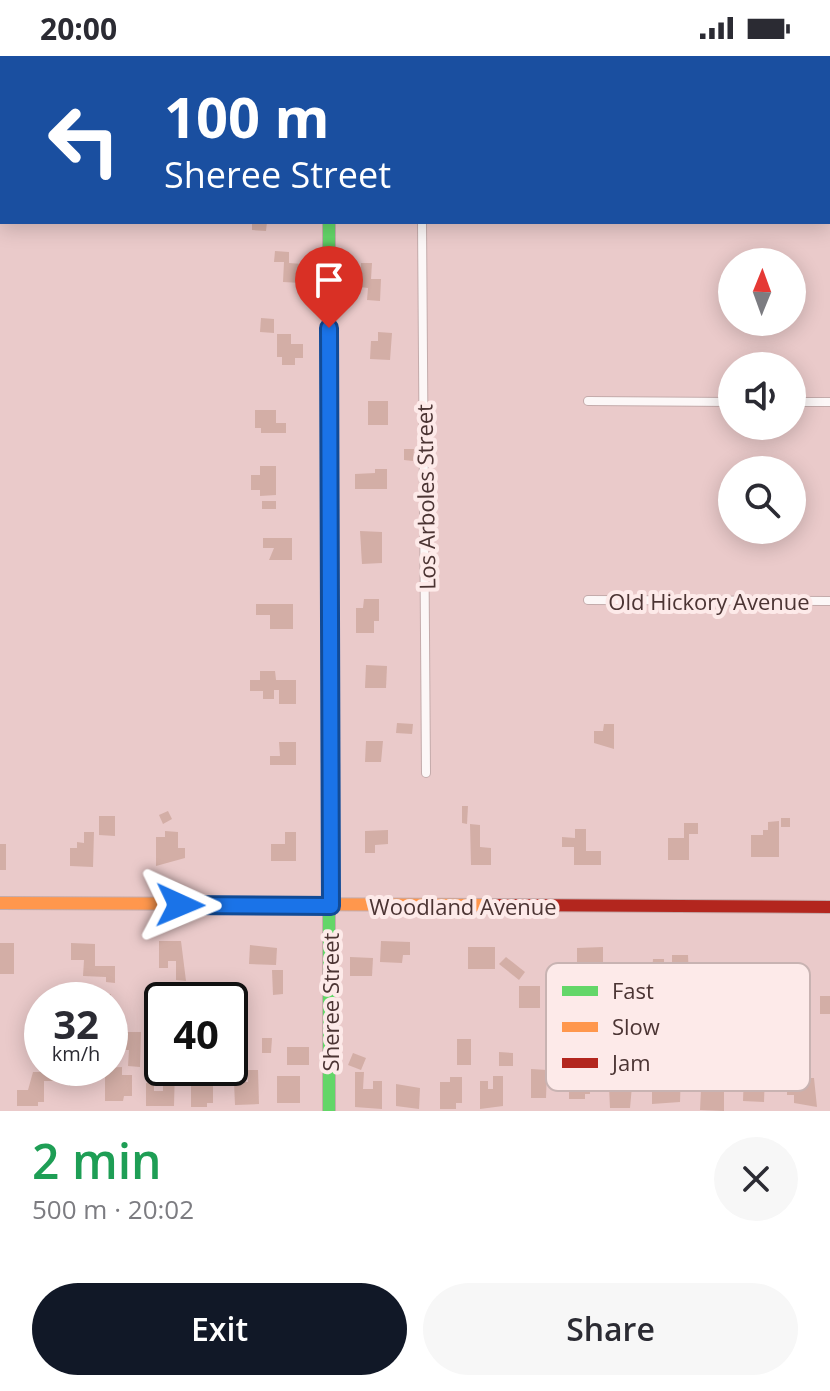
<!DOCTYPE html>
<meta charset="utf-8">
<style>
:root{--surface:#fff;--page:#f7f7f7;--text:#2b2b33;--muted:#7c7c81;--accent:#111827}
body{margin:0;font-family:"Open Sans",sans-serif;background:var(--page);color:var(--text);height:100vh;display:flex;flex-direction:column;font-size:30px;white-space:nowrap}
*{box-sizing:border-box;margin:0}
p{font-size:26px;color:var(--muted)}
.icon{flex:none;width:44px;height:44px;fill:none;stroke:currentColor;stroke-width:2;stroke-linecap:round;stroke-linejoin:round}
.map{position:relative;height:1055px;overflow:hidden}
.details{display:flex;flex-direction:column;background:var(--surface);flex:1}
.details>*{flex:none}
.banner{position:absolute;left:0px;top:0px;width:830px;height:168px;box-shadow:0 4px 20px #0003;background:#1a4fa0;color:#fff;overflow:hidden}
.needle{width:52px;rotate:1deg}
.controls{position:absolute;left:718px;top:192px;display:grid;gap:16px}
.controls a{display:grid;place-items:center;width:88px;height:88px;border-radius:50%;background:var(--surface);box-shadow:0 4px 20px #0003;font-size:40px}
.speed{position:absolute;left:24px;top:926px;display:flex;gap:16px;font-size:40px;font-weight:700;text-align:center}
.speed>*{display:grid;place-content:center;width:104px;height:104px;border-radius:50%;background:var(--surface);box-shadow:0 4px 20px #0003;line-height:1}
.speed small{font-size:20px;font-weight:400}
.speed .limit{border:4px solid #111;border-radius:12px;background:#fff;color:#111}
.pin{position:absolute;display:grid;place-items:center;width:68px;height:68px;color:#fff;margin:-82px -34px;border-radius:50% 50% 50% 0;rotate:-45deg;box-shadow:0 0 8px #0007}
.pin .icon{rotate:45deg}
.me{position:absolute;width:88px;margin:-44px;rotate:91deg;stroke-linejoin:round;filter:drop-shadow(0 0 6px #0008)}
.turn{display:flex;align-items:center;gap:28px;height:168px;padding:0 32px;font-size:36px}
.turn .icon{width:104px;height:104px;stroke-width:2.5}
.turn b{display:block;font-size:56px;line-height:68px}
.round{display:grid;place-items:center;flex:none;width:84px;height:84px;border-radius:42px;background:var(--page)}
.headline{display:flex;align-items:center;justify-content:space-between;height:136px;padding:0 32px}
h1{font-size:48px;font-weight:600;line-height:60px;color:#1e9e55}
.primary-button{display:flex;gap:16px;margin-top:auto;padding:16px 32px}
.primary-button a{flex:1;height:92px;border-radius:48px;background:var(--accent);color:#fff;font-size:32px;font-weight:600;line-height:92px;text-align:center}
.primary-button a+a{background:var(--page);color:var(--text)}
.status{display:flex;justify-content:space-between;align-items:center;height:56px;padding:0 40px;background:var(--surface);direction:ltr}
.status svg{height:22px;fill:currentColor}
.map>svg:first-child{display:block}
.building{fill:#d3aea6}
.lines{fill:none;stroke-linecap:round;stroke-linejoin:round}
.street-casing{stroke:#c4abab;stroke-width:10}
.fast-casing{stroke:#c4abab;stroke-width:14}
.slow-casing{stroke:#c4abab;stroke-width:14}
.jam-casing{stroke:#c4abab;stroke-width:14}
.street{stroke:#fcf7f7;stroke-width:8}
.fast{stroke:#63d668;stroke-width:12}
.slow{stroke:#ff974d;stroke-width:12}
.jam{stroke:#b3261e;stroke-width:12}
.route-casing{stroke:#114b97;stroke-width:20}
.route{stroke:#1a73e8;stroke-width:14}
.labels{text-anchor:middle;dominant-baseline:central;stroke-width:8;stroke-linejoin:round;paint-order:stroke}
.street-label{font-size:22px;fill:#4b3433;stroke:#fdeae9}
.key{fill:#fdeae9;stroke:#c8b3b2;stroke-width:2}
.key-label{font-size:22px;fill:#4b3433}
</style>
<div class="status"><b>20:00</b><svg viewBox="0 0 49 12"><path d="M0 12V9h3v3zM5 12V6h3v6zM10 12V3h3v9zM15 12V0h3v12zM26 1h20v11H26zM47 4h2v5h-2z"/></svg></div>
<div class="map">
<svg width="830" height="1055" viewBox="0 0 830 1055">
<rect width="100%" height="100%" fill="#eacaca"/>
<g class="building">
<path d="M 252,166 L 267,166 L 266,175 L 252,174 Z"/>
<path d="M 275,195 L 289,196 L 289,207 L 302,208 L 302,227 L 283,226 L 284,206 L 274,206 Z"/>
<path d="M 361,207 L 372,207 L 371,223 L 381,223 L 380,245 L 367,244 L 368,232 L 360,231 Z"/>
<path d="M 261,262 L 274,263 L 274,277 L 260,276 Z"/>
<path d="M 378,276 L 392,277 L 390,304 L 370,303 L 371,285 L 378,285 Z"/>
<path d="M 277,278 L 291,278 L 291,288 L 303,288 L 303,302 L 295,302 L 295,309 L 282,309 L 282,301 L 277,301 Z"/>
<rect x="368" y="345" width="20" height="24"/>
<path d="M 255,354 L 276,354 L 276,367 L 286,367 L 286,377 L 261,377 L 261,372 L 255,372 Z"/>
<path d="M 404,393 L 414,393 L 413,405 L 404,404 Z"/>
<path d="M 260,410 L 276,410 L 276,439 L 260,440 L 260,434 L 251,434 L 251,419 L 260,419 Z"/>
<path d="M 375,413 L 387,413 L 387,433 L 355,433 L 355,418 L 375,417 Z"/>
<rect x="262" y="445" width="14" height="8"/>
<path d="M 360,475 L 382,476 L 382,507 L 362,508 Z"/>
<path d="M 263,482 L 292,482 L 292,504 L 269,504 L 274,492 L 263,492 Z"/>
<path d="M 364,543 L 379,543 L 379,565 L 374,565 L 374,577 L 356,577 L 356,552 L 363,552 Z"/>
<path d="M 256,548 L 293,548 L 293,573 L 270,573 L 270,559 L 256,559 Z"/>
<path d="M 366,609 L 387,610 L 386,632 L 365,632 Z"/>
<path d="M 260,615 L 275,615 L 276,624 L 296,624 L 296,648 L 279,648 L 279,634 L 274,634 L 274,643 L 263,643 L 263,635 L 250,635 L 250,624 L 260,624 Z"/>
<path d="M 397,667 L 413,668 L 412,678 L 396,677 Z"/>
<path d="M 604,668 L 614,668 L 614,693 L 594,687 L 594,675 L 603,675 Z"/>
<path d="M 366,685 L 383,685 L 381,706 L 365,706 Z"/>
<path d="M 279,686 L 296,686 L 296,709 L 270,709 L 270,700 L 280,700 Z"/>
<path d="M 462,750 L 468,750 L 467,768 L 462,767 Z"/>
<path d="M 168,755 L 172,763 L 163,768 L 159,759 Z"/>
<path d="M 99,760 L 115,760 L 115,780 L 99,779 Z"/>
<rect x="781" y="762" width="9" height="9"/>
<path d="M 779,765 L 779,801 L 751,801 L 751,779 L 763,779 L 763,774 L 768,774 L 768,766 Z"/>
<path d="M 684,767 L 698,767 L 698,778 L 689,778 L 689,804 L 668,804 L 668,782 L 684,782 Z"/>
<path d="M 470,768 L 480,769 L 480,791 L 491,792 L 491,809 L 471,809 Z"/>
<path d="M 575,773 L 586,773 L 586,795 L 601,795 L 601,809 L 574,809 L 574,791 L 562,791 L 562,781 L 575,782 Z"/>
<path d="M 388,774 L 388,788 L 375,789 L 375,797 L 365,797 L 365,775 Z"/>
<path d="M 165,775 L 178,776 L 178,792 L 185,792 L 185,802 L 156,810 L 156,781 L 165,781 Z"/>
<path d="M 84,776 L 94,776 L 93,811 L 70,810 L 70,792 L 77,792 L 77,786 L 84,787 Z"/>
<path d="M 285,776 L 296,776 L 296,805 L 271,805 L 271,788 L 285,788 Z"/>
<rect x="0" y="788" width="6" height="26"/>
<path d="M 159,885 L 181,885 L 186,925 L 176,924 L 176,905 L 168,905 L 168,912 L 159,912 Z"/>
<path d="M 381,885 L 410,886 L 410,899 L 403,899 L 402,907 L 380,906 Z"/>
<rect x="0" y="887" width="14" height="31"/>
<path d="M 71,887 L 95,888 L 95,910 L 115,910 L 115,927 L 106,926 L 106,921 L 83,920 L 84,904 L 71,904 Z"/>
<path d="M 250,889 L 277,892 L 276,909 L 249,908 Z"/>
<rect x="468" y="891" width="27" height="22"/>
<path d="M 603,891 L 603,909 L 588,910 L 588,920 L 577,920 L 577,892 Z"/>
<path d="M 672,899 L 688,899 L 689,922 L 672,922 Z"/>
<path d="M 350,901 L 373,902 L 372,920 L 350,920 Z"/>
<path d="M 506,901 L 525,916 L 519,924 L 499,908 Z"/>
<path d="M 653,903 L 664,903 L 664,919 L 652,918 Z"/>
<path d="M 272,914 L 283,914 L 283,938 L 273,939 Z"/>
<rect x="519" y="930" width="21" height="22"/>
<rect x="97" y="938" width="14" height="6"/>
<rect x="820" y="940" width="10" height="18"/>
<path d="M 123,976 L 141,976 L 140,1011 L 128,1010 L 129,994 L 122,994 Z"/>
<path d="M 262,982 L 272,982 L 271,997 L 262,997 Z"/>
<rect x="457" y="983" width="14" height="26"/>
<rect x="287" y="991" width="22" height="18"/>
<path d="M 499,996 L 513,997 L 513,1010 L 499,1010 Z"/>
<path d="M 353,997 L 366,1002 L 361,1014 L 348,1009 Z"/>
<path d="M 580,1006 L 599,1006 L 599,1016 L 590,1016 L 590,1038 L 585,1038 L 585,1043 L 569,1043 L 569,1012 L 580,1012 Z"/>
<path d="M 122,1011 L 122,1019 L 132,1019 L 132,1040 L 124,1040 L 123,1045 L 105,1045 L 105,1012 Z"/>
<path d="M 69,1012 L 87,1012 L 88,1026 L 69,1030 Z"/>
<path d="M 163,1012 L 175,1012 L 174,1050 L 146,1050 L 146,1027 L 154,1027 L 154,1035 L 163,1035 Z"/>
<path d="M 531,1013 L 547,1014 L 546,1042 L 531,1042 Z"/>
<path d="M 248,1014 L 258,1014 L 259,1048 L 235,1049 L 234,1026 L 248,1026 Z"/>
<path d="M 670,1014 L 681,1014 L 680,1046 L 652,1048 L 652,1028 L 669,1029 Z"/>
<path d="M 33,1016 L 54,1016 L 54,1025 L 44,1025 L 44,1046 L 38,1046 L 38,1050 L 17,1050 L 17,1034 L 28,1034 Z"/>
<path d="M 355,1016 L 364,1016 L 363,1033 L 373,1033 L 373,1025 L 382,1025 L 382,1053 L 355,1051 Z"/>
<path d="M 715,1016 L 724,1016 L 724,1055 L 700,1054 L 701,1034 L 715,1035 Z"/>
<path d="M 744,1017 L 765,1017 L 764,1046 L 743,1045 Z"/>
<path d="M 624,1019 L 633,1019 L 630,1052 L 610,1052 L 609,1031 L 624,1031 Z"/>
<rect x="277" y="1020" width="23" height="27"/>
<path d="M 493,1020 L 503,1020 L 503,1050 L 480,1053 L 480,1025 L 488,1025 L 488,1033 L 493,1033 Z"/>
<path d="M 450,1021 L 462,1021 L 462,1047 L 456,1047 L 456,1053 L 440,1053 L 440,1026 L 450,1026 Z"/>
<path d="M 202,1022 L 213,1022 L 213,1047 L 207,1047 L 207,1051 L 191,1051 L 191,1028 L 202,1028 Z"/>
<path d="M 804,1022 L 814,1022 L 817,1051 L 794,1047 L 794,1039 L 787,1039 L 787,1027 L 803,1027 Z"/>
<path d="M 396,1028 L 420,1032 L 419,1053 L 396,1050 Z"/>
</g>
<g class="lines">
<g class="street-casing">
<g id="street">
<path d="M 234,0 L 234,2"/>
<path d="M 422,166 L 426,717"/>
<path d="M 588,345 L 732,346"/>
<path d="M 792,346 L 830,346"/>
<path d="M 588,544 L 830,545"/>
</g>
</g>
<g class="fast-casing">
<g id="fast">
<path d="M 828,48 L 830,48"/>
<path d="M 329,166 L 329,1055"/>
</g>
</g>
<g class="slow-casing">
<path id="slow" d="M 0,847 L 493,849"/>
</g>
<g class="jam-casing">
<g id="jam">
<path d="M 0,41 L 2,41"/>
<path d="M 493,849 L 830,851"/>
</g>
</g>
<use href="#street" class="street"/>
<use href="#fast" class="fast"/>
<use href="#slow" class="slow"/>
<use href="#jam" class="jam"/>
</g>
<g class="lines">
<g class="route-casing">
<path id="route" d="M 180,849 L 331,850 L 329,272"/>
</g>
<use href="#route" class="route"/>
</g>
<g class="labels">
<g class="street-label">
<text transform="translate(425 441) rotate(-91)">Los Arboles Street</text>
<text x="709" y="545">Old Hickory Avenue</text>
<text x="463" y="850">Woodland Avenue</text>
<text transform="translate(330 946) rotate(-90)">Sheree Street</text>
</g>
</g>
<rect x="546" y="907" width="264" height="128" rx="12" class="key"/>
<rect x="562" y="930" width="36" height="10" fill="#63d668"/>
<rect x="562" y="966" width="36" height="10" fill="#ff974d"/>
<rect x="562" y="1002" width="36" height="10" fill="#b3261e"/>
<g class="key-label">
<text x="612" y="943">Fast</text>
<text x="612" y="979">Slow</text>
<text x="612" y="1015">Jam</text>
</g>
</svg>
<div class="controls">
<a><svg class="needle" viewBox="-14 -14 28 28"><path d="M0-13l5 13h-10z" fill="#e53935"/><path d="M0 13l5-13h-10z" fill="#7c7c81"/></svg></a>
<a><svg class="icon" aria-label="sound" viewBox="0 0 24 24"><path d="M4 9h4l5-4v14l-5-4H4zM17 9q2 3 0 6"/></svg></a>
<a><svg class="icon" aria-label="search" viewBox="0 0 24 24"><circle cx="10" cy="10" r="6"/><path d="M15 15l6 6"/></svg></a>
</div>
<div class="speed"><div>32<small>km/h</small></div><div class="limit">40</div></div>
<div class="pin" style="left:329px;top:272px;background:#d93025"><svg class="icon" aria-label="arrive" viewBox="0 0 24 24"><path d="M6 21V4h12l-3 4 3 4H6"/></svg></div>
<svg class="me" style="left:180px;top:849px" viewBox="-20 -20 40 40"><path d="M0-17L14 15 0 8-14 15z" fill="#1a73e8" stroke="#fff" stroke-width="4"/></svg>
<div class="banner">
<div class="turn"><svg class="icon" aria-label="left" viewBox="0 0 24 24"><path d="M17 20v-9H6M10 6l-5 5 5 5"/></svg><div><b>100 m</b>Sheree Street</div></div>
</div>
</div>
<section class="details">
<div class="headline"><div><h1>2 min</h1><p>500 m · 20:02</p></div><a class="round"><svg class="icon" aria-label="close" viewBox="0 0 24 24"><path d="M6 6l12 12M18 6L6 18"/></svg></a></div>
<div class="primary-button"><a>Exit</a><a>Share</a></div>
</section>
